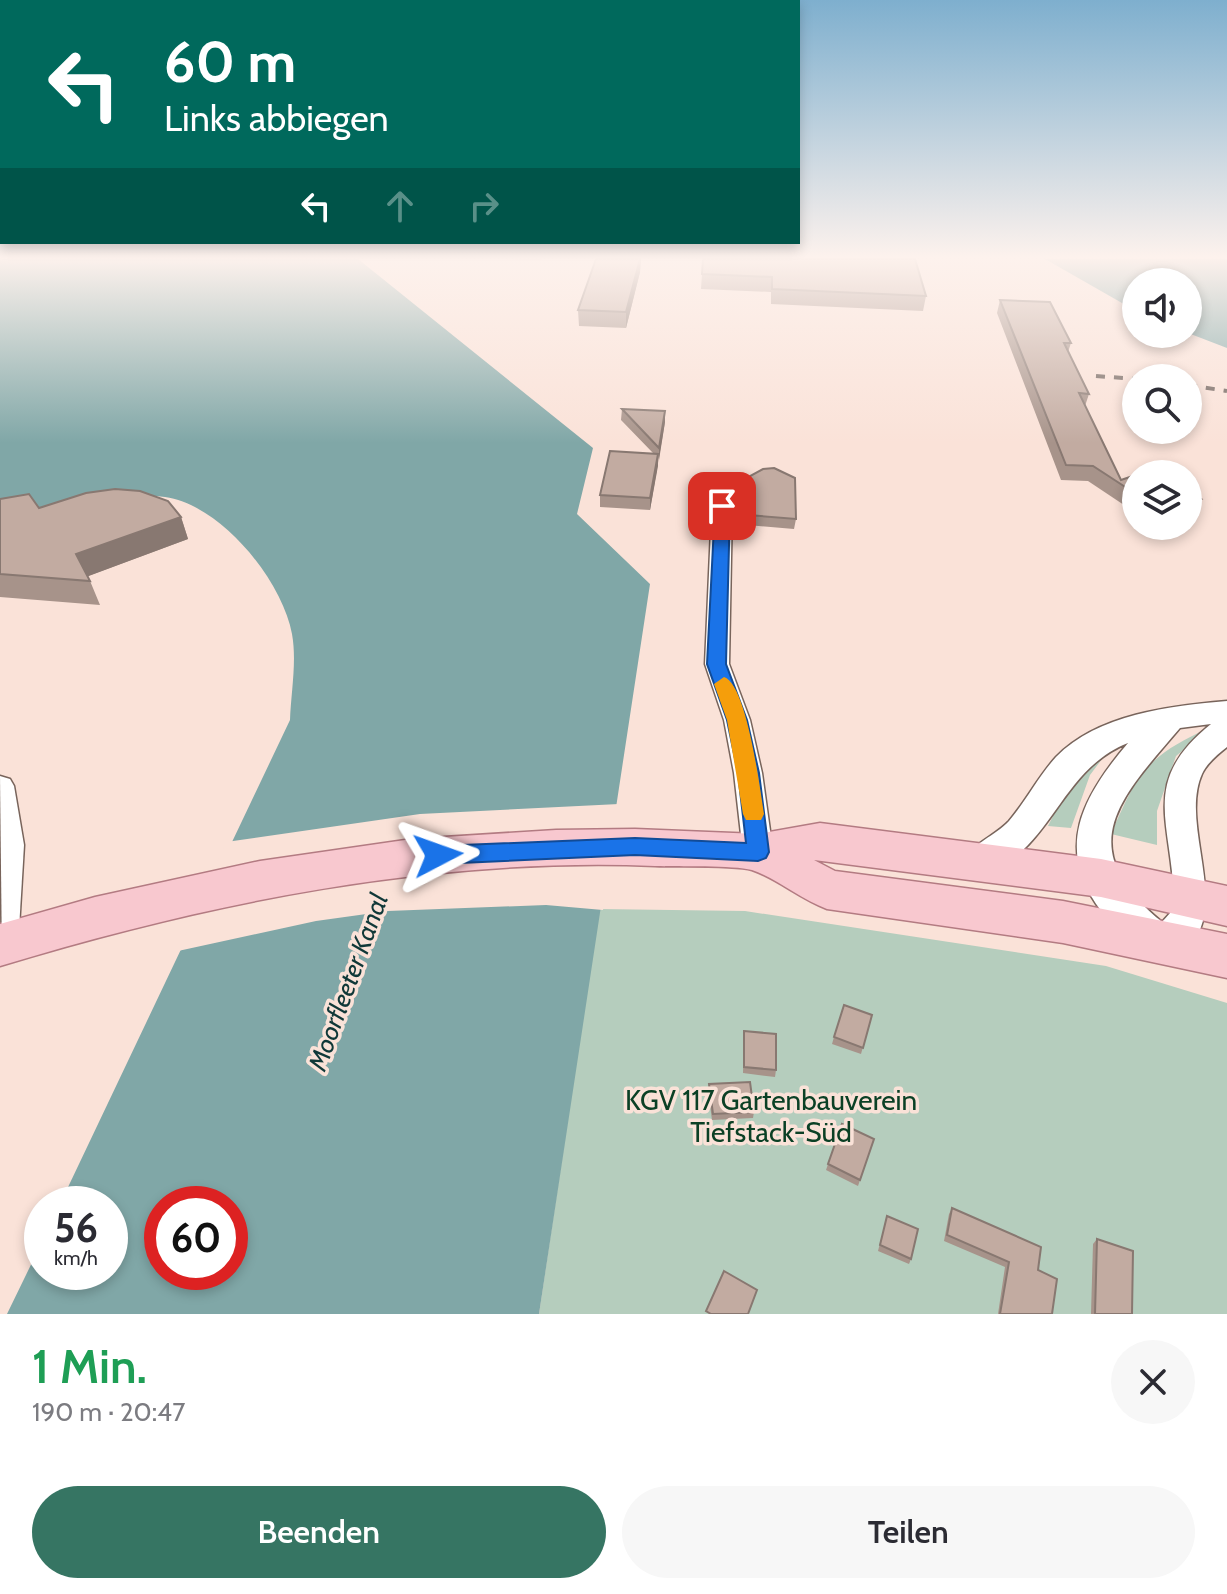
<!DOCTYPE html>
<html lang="de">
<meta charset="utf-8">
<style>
:root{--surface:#fff;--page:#f7f7f7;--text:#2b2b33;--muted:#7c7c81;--accent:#367563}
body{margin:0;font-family:Cabin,sans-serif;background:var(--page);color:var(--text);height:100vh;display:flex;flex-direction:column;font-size:30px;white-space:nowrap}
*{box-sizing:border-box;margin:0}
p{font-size:26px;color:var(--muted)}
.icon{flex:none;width:44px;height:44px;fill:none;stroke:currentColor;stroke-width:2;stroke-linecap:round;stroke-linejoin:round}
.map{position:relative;height:1314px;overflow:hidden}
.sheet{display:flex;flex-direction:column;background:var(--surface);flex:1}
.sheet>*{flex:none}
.top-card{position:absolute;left:0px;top:0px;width:800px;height:244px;box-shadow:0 4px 12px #0003;background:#00695c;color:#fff;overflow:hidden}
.tools{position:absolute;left:1122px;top:268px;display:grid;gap:16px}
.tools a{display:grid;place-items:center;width:80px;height:80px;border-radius:50%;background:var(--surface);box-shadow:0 4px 12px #0003;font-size:40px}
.speed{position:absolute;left:24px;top:1186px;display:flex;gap:16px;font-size:40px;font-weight:700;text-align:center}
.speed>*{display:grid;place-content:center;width:104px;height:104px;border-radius:50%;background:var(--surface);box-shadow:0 4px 12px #0003;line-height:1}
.speed small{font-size:20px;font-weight:400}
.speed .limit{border:12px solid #d22;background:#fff;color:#111}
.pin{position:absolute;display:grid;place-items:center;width:68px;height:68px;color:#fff;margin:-34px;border-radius:16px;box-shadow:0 4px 12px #0006}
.me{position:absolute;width:88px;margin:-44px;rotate:86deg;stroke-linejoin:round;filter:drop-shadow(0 0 6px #0008)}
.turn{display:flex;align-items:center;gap:28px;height:168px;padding:0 32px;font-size:36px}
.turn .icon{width:104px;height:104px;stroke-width:2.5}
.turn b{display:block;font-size:56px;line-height:68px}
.lanes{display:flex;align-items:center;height:76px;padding:0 32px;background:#0003;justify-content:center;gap:40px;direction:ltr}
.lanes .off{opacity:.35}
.round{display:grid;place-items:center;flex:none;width:84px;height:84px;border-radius:42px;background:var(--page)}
.overview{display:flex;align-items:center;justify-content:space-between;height:136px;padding:0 32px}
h1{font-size:48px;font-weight:600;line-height:60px;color:#1e9e55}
.cta{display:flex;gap:16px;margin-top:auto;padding:16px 32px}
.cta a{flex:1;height:92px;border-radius:48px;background:var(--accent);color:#fff;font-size:32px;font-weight:600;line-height:92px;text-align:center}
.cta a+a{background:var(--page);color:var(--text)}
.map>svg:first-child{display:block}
.green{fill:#b5cdbd}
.water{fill:#80a7a7;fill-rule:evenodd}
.pier{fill:#fae2d8}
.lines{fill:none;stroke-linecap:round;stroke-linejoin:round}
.minor-casing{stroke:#78645b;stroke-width:3}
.tertiary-casing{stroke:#78645b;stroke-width:3}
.primary-casing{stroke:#b37b82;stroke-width:3}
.minor{fill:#fff;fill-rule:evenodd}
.tertiary{fill:#fff;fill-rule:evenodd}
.primary{fill:#f8c8cf;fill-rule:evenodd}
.rail{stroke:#6d605a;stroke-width:4;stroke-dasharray:9 9;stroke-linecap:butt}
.wall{fill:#a7938a}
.shaded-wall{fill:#887871}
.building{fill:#c2aba1;stroke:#887871;stroke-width:2}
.route{fill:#1a73e8;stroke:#114b97;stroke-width:2}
.slow{fill:#f59e0b}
.labels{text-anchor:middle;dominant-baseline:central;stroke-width:7;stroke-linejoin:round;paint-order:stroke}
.water-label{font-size:26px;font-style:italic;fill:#103838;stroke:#fae2d8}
.near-park-label{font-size:28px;fill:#0b4025;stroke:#fae2d8}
</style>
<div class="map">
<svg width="1227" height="1314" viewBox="0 0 1227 1314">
<rect width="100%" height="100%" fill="#fae2d8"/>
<g class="green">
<path d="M 1200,732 L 1203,734 L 1176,756 L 1157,811 L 1157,845 L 1111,834 C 1136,778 1142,760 1200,732 Z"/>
<path d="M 1105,755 L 1090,775 L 1071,828 L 1048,826 C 1063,796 1077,775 1105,755 Z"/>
<path d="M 599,909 L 745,911 L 1106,966 L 1227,1003 L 1227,1314 L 539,1314 Z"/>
</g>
<g class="water">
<path d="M 0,259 L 358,259 L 593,448 L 577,514 L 650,584 L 539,1314 L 7,1314 L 42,1242 L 42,1272 L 110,1272 L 110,1204 L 60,1204 L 290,720 C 291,693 297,661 292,634 C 282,580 221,505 165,497 C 119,491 47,510 0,518 ZM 162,1204 L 230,1204 L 230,1272 L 162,1272 Z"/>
<path d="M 1045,259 L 1227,259 L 1227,348 L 1188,333 L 1188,282 L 1136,282 L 1136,311 Z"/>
</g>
<path class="pier" d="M 619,804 L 603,910 L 546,905 L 388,911 L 316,921 L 178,951 L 226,842 L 420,814 Z"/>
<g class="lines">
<g class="minor-casing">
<g id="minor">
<path d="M 722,500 L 732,506 L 729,664 L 750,720 L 762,773 L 773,852 L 768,860 L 758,864 L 748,860 L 743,852 L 734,773 L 724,720 L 705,664 L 712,506 Z"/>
<path d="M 0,776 L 10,779 L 14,786 L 24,845 L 18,945 L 13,955 L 2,959 Z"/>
</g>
</g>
<g class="tertiary-casing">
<path id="tertiary" d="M 1227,701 L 1227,747 C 1218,754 1207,763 1202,774 C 1180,823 1227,900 1192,943 C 1184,951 1168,954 1158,958 C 1135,950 1116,931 1102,912 C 1053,849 1083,796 1128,743 C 1058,771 1053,851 982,875 L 969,870 L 964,860 C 973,843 995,836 1009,821 C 1026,801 1038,777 1056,757 C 1098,714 1170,706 1227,701 ZM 1211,724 C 1140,781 1171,820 1174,897 L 1171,912 L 1162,922 C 1070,847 1120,798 1180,728 Z"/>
</g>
<g class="primary-casing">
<path id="primary" d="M 820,823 L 1101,859 L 1227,886 L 1227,926 L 1101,897 L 814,860 L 835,871 L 1063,901 L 1227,934 L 1227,978 L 1063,943 L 827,909 C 800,899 778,879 752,870 C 733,865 678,867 655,866 C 433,857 211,902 0,966 L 0,924 L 95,897 L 260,861 L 412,839 L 556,830 L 635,829 L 758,834 Z"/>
</g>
<use href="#minor" class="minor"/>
<use href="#tertiary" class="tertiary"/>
<use href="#primary" class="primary"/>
<g class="rail">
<path d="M 1096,376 L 1136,379"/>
<path d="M 1188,385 L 1227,391"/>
</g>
</g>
<g class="wall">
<path d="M 505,259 L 542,259 L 537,260 Z"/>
<path d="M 596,259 L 641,259 L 640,272 L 626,328 L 579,326 L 578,310 Z"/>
<path d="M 703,259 L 926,296 L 923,311 L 771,304 L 771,292 L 701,289 Z"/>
<path d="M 1000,300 L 1071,343 L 1068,352 L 1089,394 L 1085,406 L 1121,480 L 1136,475 L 1136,513 L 1088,481 L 1061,480 L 997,313 Z"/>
<path d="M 622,409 L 665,422 L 650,510 L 600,507 L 600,495 L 653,453 L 621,420 Z"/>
<path d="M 725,488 L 796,519 L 794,529 L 747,525 L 747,521 L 735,520 L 735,506 L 725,498 Z"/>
<path d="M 696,490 L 720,498 L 709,506 L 708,518 L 694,517 Z"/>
<path d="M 0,499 L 39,508 L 181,517 L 188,539 L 88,576 L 100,605 L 0,597 Z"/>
<path d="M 872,1015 L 861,1054 L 832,1044 L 834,1037 Z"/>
<path d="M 744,1031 L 776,1070 L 775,1077 L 743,1073 Z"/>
<path d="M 709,1084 L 754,1112 L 753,1118 L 712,1120 L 708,1090 Z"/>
<path d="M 842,1124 L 860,1180 L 858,1186 L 826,1170 Z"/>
<path d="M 952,1208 L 1038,1270 L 1052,1314 L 998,1314 L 1005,1267 L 944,1241 L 949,1214 Z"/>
<path d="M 887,1216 L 911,1259 L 909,1264 L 878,1251 Z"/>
<path d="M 1097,1239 L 1132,1314 L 1091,1314 L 1093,1244 Z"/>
</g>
<g class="shaded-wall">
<path d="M 637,259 L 641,259 L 640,272 L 626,328 L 626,312 Z"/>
<path d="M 665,411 L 665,422 L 659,460 L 659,448 Z"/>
<path d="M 658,454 L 658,466 L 650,510 L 650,498 Z"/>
<path d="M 720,492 L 720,498 L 709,506 L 709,500 Z"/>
<path d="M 1201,499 L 1194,514 L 1188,516 L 1188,503 Z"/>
<path d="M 181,517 L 188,539 L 86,577 L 76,554 Z"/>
</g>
<g class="building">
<path d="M 596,259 L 640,259 L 626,312 L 578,310 Z"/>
<path d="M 703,259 L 915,259 L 926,296 L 772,289 L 772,277 L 702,274 Z"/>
<path d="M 1000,300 L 1050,302 L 1071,343 L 1064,343 L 1089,394 L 1079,393 L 1121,480 L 1136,475 L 1136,494 L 1093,466 L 1066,465 Z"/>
<path d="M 622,409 L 665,411 L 659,448 Z"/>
<path d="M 610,451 L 658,454 L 650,498 L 600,495 Z"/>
<path d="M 774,468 L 795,478 L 796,519 L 748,515 L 748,511 L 736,510 L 736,496 L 725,488 L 749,490 L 750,476 L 763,469 Z"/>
<path d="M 1153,470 L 1160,474 L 1139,474 Z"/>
<path d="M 115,489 L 140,491 L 168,501 L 181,517 L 76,554 L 90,581 L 0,574 L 0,499 L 29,494 L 39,508 L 86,493 Z"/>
<path d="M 696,490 L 720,492 L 709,500 L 709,512 L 694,511 Z"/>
<path d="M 1188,491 L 1201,499 L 1188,503 Z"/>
<path d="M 844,1005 L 872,1015 L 863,1048 L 834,1037 Z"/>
<path d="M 744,1031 L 776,1034 L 776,1070 L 744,1067 Z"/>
<path d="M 750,1082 L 754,1112 L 713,1114 L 709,1084 Z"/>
<path d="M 842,1124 L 874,1139 L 860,1180 L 828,1164 Z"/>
<path d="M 952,1208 L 1041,1247 L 1038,1270 L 1057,1279 L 1052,1314 L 1000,1314 L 1009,1262 L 947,1235 Z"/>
<path d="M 887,1216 L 918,1229 L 911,1259 L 880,1245 Z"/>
<path d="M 1097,1239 L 1133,1251 L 1132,1314 L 1095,1314 Z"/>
<path d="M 724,1271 L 757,1290 L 748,1314 L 711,1314 L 706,1311 Z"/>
</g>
<linearGradient id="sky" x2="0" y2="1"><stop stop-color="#7eafce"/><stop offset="0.58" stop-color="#fdf2ed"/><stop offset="1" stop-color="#fdf2ed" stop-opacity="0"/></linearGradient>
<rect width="1227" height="443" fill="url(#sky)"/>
<path class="route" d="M 722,502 L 730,506 L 726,664 L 747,720 L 759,773 L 769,852 L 766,858 L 758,861 L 635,855 L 438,864 L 430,861 L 427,855 L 430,849 L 438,846 L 635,838 L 746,843 L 738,773 L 727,720 L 707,664 L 715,506 Z"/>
<path class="slow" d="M 724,677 C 747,684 760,790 764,814 L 761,820 L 746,820 L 743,814 L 727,720 L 714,684 Z"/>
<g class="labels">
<g class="water-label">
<text transform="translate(348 982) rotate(-70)">Moorfleeter Kanal</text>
</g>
<g class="near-park-label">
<text x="771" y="1100">KGV 117 Gartenbauverein<tspan x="771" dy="32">Tiefstack-Süd</tspan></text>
</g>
</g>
</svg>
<div class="tools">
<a><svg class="icon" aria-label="sound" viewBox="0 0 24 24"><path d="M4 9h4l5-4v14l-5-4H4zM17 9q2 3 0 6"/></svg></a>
<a><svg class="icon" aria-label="search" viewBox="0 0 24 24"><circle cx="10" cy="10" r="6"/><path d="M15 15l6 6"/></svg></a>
<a><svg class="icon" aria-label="layers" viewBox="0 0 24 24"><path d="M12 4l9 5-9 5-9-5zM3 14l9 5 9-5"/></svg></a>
</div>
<div class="speed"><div>56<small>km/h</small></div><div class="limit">60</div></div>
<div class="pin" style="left:722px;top:506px;background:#d93025"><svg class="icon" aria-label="arrive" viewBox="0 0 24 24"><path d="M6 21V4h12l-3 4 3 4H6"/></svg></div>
<svg class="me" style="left:438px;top:855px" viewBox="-20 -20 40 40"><path d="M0-17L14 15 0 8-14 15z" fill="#1a73e8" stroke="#fff" stroke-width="4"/></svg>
<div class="top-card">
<div class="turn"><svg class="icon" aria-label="left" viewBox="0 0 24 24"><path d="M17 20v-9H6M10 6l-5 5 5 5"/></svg><div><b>60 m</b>Links abbiegen</div></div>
<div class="lanes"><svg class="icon" aria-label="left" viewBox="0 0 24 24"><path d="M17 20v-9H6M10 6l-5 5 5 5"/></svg><svg class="icon off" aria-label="ahead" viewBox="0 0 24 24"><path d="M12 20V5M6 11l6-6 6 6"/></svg><svg class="icon off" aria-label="right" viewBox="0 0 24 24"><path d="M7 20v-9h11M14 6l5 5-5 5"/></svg></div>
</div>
</div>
<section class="sheet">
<div class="overview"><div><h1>1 Min.</h1><p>190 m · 20:47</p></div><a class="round"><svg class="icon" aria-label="close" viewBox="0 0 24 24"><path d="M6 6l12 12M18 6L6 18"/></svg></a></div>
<div class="cta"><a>Beenden</a><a>Teilen</a></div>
</section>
